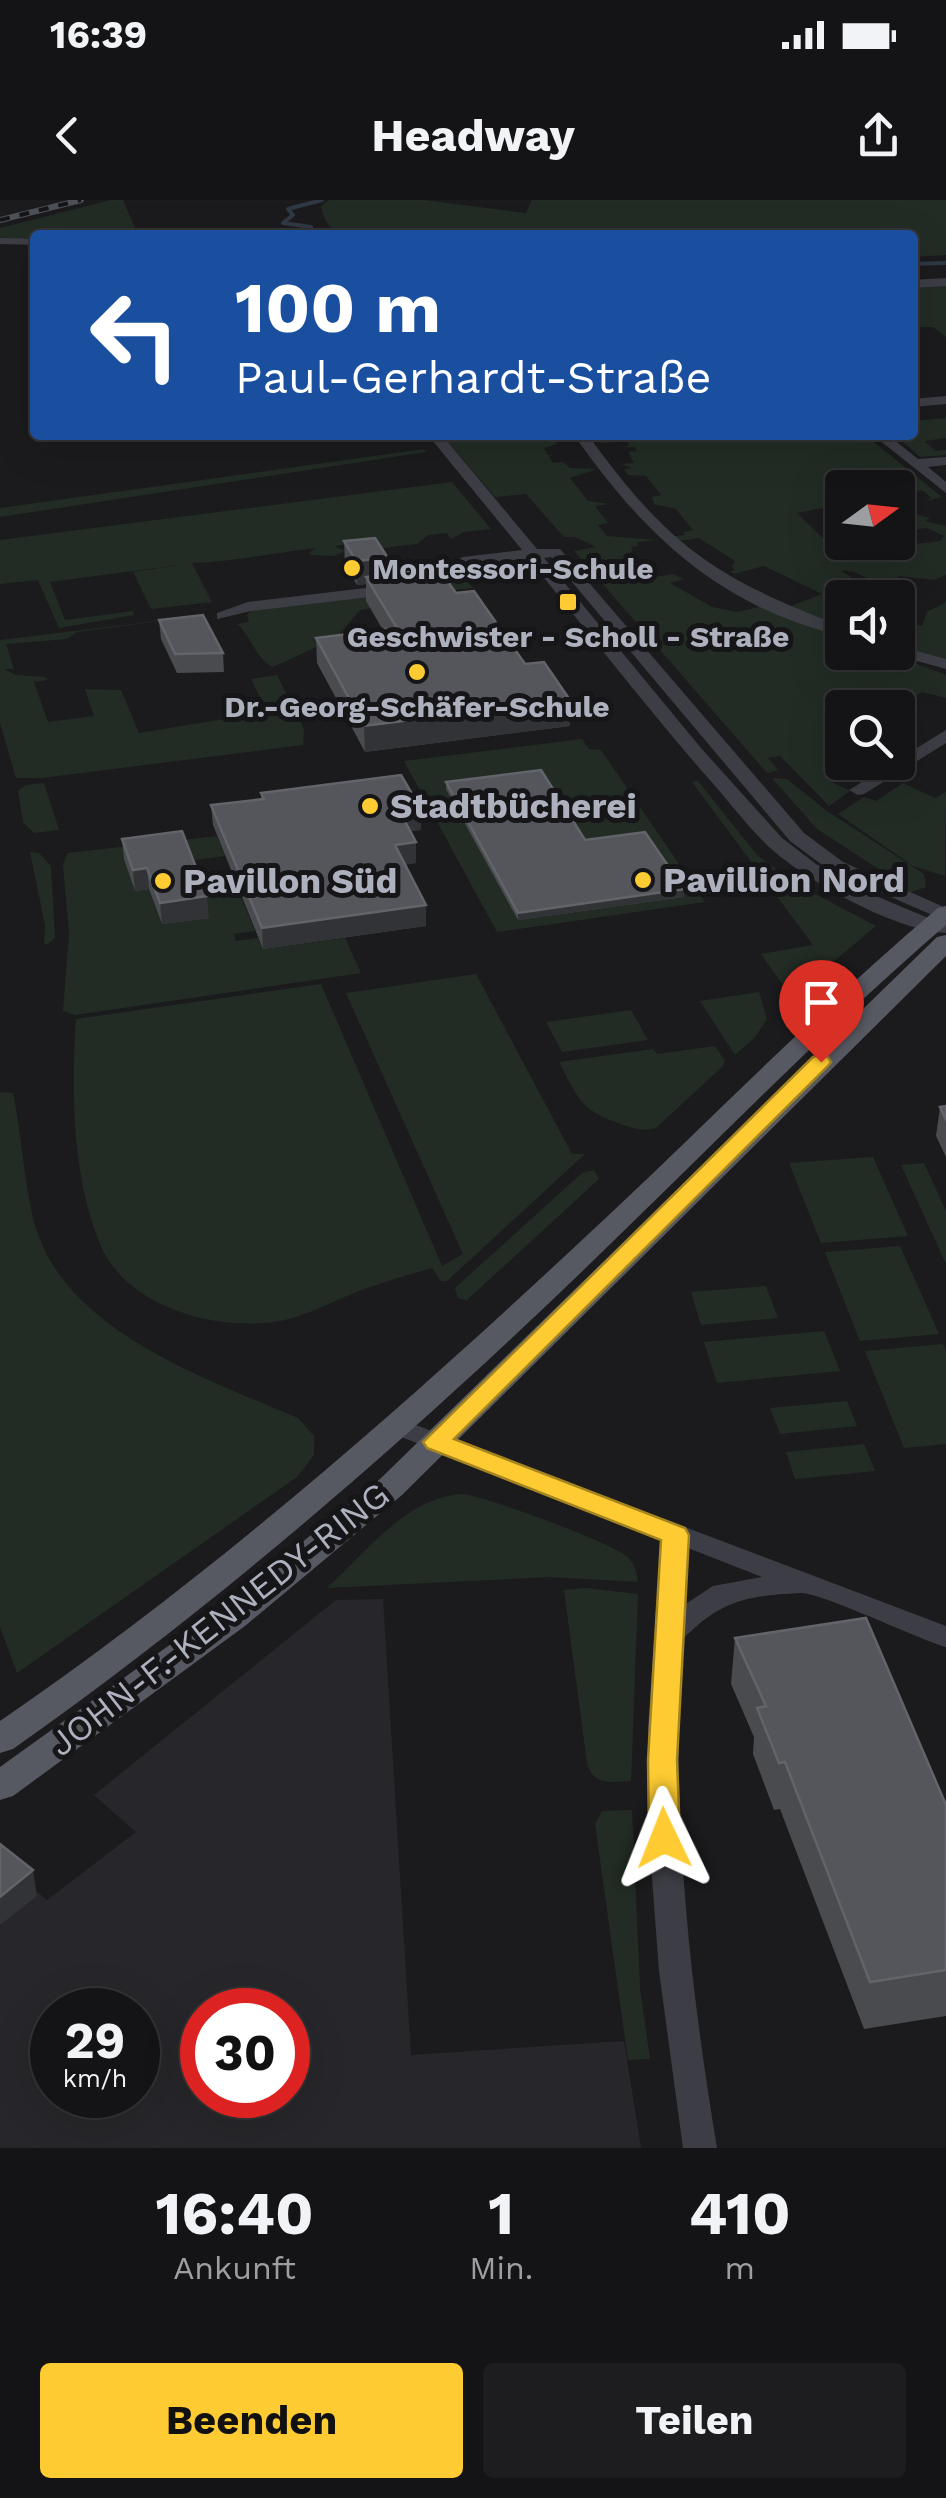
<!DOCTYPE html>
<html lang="de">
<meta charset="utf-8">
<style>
:root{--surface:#141416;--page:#1d1d1f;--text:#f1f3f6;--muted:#9d9ea1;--line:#333335;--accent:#fecc32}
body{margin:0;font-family:"Work Sans",sans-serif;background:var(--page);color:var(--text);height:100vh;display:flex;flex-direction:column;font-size:38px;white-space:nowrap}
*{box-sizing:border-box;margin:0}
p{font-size:32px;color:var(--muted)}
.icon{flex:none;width:55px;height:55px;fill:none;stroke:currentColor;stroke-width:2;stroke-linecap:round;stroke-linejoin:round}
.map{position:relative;height:1948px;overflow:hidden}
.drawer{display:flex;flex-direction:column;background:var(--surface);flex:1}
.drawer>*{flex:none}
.top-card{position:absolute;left:30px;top:30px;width:888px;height:210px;border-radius:10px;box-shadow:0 10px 40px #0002,0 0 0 2px var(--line);background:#1a4fa0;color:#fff;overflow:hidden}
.needle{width:65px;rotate:75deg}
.fabs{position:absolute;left:825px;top:270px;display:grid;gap:20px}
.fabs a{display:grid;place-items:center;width:90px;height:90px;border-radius:10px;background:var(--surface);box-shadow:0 10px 40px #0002,0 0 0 2px var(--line);font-size:50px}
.speed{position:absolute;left:30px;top:1788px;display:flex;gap:20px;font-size:50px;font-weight:700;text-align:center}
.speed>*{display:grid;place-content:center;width:130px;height:130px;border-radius:50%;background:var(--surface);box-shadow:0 10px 40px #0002,0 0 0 2px var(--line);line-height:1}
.speed small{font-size:25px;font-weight:400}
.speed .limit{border:15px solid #d22;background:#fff;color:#111}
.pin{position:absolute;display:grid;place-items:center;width:85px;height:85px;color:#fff;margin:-102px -42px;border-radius:50% 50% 50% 0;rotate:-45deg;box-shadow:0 0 10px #0007}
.pin .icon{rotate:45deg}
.me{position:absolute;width:110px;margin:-55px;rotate:358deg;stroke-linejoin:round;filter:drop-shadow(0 0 8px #0008)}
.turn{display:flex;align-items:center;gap:35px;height:210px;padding:0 40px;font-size:45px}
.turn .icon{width:130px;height:130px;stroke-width:2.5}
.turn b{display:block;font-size:70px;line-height:85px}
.eta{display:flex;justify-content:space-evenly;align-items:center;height:170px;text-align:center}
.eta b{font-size:60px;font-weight:700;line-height:70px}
.action{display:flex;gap:20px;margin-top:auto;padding:20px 40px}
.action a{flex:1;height:115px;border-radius:10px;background:var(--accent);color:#111;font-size:40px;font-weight:700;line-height:115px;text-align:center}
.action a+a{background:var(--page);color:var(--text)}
.status{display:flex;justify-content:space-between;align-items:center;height:70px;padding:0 50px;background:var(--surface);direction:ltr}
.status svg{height:28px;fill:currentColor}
header{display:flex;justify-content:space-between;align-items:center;height:130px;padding:0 40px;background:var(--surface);font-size:45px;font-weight:700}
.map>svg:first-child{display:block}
.built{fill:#27272b;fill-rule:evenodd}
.green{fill:#222c24}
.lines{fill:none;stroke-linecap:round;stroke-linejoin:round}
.stream{stroke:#2f3843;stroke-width:4}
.minor{fill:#3d3e45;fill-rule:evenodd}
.major{fill:#575962;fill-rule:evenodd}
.rail-casing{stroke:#4e5058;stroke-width:6}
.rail{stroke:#161618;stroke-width:4;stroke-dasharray:10;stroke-linecap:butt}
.wall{fill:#494b4f}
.shaded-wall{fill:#323336}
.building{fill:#54565b;stroke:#62646a;stroke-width:2.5}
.route{fill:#fecc32;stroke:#a58520;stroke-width:2.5}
.poi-dot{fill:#fecc32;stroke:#161618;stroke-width:4}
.labels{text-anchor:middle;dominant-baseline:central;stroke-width:10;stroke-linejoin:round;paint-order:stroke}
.far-poi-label{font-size:30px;font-weight:bold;fill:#adb0bd;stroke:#161618}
.poi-label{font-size:35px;font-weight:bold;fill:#adb0bd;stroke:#161618;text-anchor:start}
.street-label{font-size:35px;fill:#adb0bd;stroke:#161618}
</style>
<div class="status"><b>16:39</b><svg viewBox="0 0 49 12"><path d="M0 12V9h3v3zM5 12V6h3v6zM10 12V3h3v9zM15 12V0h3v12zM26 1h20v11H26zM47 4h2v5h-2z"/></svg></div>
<header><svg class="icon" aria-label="back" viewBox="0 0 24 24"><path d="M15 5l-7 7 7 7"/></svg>Headway<svg class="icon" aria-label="share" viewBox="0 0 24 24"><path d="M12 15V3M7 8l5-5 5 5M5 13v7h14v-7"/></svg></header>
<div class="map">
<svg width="946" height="1948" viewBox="0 0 946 1948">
<rect width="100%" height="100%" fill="#1b1b1d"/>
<path class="built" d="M 383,1399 L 411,1855 L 624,1841 L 641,1948 L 0,1948 L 0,1661 L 47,1700 L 136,1632 L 94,1595 L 336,1400 ZM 52,1810 L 138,1810 L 138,1895 L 52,1895 ZM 202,1810 L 288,1810 L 288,1895 L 202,1895 Z"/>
<g class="green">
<path d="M 111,0 L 123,0 L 138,35 L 35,35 L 35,41 L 0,40 L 0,28 Z"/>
<path d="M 329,0 L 424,0 L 526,13 L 532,0 L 946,0 L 946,55 L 913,57 L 912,35 L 344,35 C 329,29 324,21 321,6 Z"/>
<path d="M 946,84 L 946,137 L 933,127 L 913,127 L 913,86 Z"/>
<path d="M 946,218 L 946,238 L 924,241 L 936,251 L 946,250 L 946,255 L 920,257 L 895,235 L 912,235 L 913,221 Z"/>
<path d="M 442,235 L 552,235 L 557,244 L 544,248 L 548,255 L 556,255 L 549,256 L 553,263 L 563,262 L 570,268 L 597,269 L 570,278 L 588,301 L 609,304 L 595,306 L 608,323 L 598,325 L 607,336 L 657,340 L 637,342 L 638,346 L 631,347 L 633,350 L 627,355 L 636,362 L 642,361 L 639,365 L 654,377 L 673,374 L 684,379 L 670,383 L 712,407 L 737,412 L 764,406 L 842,436 L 842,452 L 888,453 L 946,475 L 946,498 L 922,492 L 896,507 L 869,507 L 880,499 L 866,507 L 842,508 L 842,540 L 824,552 L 861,568 L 833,583 L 850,591 L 829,606 L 780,556 L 768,558 L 778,570 L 767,573 L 574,351 L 596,347 L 575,337 L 564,337 L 526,294 L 495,297 Z"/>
<path d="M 865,235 L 942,297 L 925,301 L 931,298 L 924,291 L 842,288 L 842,304 L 797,313 L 838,353 L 940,341 L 944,336 L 927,328 L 898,331 L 898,323 L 903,322 L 898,317 L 910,315 L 908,312 L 930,318 L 925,321 L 946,326 L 946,375 L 934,380 L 898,376 L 896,384 C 870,390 864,368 841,371 L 868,387 L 850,390 L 850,397 L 836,397 L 842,400 L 842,423 L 836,424 L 789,407 L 822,394 L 764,366 L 734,374 L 730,371 L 735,370 L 732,366 L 735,361 L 699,338 L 673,342 L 669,337 L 685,335 L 683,332 L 693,330 L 676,309 L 654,304 L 652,297 L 661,295 L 646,276 L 628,275 L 624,269 L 631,268 L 621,264 L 634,263 L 628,252 L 637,251 L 634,247 L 624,247 L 629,245 L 627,241 L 602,243 L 588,236 Z"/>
<path d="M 424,249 L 426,252 L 0,317 L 0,308 Z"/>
<path d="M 452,282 L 491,329 L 464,332 L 451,339 L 447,333 L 428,335 L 417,344 L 382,348 L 376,341 L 334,346 L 345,351 L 334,356 L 311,355 L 309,353 L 315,348 C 274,353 231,362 192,363 L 212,402 L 151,409 L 133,372 L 179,365 L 50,382 L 65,420 L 133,411 L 134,415 L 59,428 L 38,380 L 0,384 L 0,340 Z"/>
<path d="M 460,370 L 473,388 L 367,400 L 371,408 L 360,410 L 336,438 L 273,467 C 256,460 251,435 237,424 L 249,422 L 247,415 L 251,411 L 438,387 Z"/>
<path d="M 946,402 L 946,462 L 898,448 L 898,421 L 922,426 L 927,412 Z"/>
<path d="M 197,416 L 77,432 L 67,439 L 6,444 L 14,469 L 4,469 L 16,475 L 45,477 L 47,480 L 34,482 L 48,522 L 94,516 L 85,489 L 121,490 L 139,533 L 267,512 L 251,479 L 277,475 L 304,529 L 303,545 L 42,578 L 16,578 L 0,523 L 0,440 Z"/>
<path d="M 582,539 L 589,549 L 601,550 L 705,702 L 497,732 L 404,561 Z"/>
<path d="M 772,578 L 787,579 L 827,611 L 924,674 L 926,687 L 909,693 L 885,681 L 888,675 L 817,629 Z"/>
<path d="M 698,581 L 758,656 L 800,686 L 876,726 L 791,797 L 761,754 L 813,745 L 692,582 Z"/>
<path d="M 44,583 L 59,630 L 34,633 L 23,622 L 18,591 L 26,585 Z"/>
<path d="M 903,583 L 935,598 L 946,592 L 945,676 L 913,666 L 838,614 L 864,597 L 876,601 Z"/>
<path d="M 217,636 L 225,656 L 187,661 L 134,690 L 149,689 L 162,724 L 191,673 L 209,670 L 217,690 L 237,688 L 255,731 L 234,734 L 236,741 L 258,738 L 264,749 L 345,738 L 361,773 L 75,815 L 63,811 L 69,733 L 63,664 L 68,653 Z"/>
<path d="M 30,652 L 39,653 L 51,666 L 55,738 L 48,744 L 44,744 L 45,725 Z"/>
<path d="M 476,774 L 572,954 L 585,954 L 447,1081 L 441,1081 L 432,1068 C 408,1075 383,1082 359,1091 C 333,1101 307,1116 280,1121 C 219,1132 127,1108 101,1046 C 72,977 71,892 76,819 L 321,784 L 442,1066 L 463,1054 L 346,793 Z"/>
<path d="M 759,792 L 767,819 L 755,837 L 735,855 L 700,801 Z"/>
<path d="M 631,810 L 648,840 L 562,852 L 546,822 Z"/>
<path d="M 715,846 L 725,861 L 723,866 L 656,928 C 642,932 632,928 618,923 C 580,910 577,896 559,862 L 653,849 L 657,854 Z"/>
<path d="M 0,892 L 13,893 C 22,934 25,1001 39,1037 C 76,1135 210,1180 298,1218 L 314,1236 L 314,1255 L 297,1277 L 17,1473 L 0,1427 Z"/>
<path d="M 873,957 L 908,1036 L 821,1043 L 789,963 Z"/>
<path d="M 924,963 L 946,1011 L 946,1064 L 901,965 Z"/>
<path d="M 594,970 L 599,979 L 467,1100 L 458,1098 L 455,1088 L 582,973 Z"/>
<path d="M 900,1046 L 939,1134 L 860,1141 L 825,1052 Z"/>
<path d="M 766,1086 L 778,1118 L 701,1125 L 691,1092 Z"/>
<path d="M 824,1131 L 840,1171 L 717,1183 L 704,1142 Z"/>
<path d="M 943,1144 L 946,1151 L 946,1244 L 904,1248 L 865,1151 Z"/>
<path d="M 847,1201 L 857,1226 L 780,1234 L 770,1208 Z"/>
<path d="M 864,1244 L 875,1271 L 795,1279 L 786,1252 Z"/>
<path d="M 463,1294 C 488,1297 606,1341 625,1355 C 635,1363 636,1370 638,1382 L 549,1377 L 327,1388 C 365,1353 408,1296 463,1294 Z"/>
<path d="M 586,1388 L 638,1394 L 631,1581 C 612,1582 593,1586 587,1563 L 564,1390 Z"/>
<path d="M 632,1610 L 640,1788 L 650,1859 L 628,1860 L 595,1624 L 602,1611 Z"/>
</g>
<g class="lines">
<g class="stream">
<path d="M 297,35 L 309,32 L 311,27 L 283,23 L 293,15 L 288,9 L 322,0"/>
<path d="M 912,64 L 946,63"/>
</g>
<g class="minor">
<path d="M 0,38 L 35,39 L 35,45 L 0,44 Z"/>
<path d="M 946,78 L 946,86 L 912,88 L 912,80 Z"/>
<path d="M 946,196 L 946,204 L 912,207 L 912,199 Z"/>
<path d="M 428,235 L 442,235 L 537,349 L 560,349 L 804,633 L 843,662 L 946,708 L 946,721 L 829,670 L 790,641 L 551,357 L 544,358 L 701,548 L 782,638 L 816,664 L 871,694 L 933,720 L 946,721 L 946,733 C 894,730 808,682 769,647 C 747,626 728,600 708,578 C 646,507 588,432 529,359 L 472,364 L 428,390 L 251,411 L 217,419 L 217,413 L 248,402 L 424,381 L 463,357 L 522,350 Z"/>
<path d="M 574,235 L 588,235 C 667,345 716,379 842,426 L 842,436 C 719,406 645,336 574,235 Z"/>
<path d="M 873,235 L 888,235 L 918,259 L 946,257 L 946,265 L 928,267 L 946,282 L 946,293 Z"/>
<path d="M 898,446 L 946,459 L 946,469 L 892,454 L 898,452 Z"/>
<path d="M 946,530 L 946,543 L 864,594 L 858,595 L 849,590 Z"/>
<path d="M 400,1219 L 946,1426 L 946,1447 C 918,1439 818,1391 800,1393 C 746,1396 721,1400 682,1440 C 671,1612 689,1779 717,1948 L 683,1948 L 659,1771 L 649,1638 L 648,1528 L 661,1338 L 391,1233 L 387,1227 L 391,1221 ZM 688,1348 L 762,1377 L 713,1386 L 684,1405 Z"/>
</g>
<g class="major">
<path d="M 946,706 L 946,725 C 807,845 680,979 547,1105 C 378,1265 203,1415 13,1549 L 0,1553 L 0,1521 C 220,1370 417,1195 611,1013 C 719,911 824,804 938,708 Z"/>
<path d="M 946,735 L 946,756 L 402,1295 L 245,1426 L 13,1596 L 0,1600 L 0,1567 L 221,1408 L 380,1279 L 937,737 Z"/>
</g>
<g class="rail-casing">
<path id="rail" d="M 0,20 L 81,0"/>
</g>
<use href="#rail" class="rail"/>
</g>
<g class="wall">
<path d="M 344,341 L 389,374 L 456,393 L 570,526 L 365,552 L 317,463 L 316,438 L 383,430 L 366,401 L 366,384 L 357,385 L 345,365 Z"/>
<path d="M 159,420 L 223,453 L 224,472 L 177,473 L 161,439 Z"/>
<path d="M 446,582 L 585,640 L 684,689 L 684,697 L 518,720 L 446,589 Z"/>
<path d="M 261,593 L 421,609 L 421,630 L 410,631 L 416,663 L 405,664 L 426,726 L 263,749 L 213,625 L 211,605 L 261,599 Z"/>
<path d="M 122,639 L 209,718 L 162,724 L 149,689 L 135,691 L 124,659 Z"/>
<path d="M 946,906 L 946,957 L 936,936 L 940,907 Z"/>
<path d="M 735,1438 L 946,1605 L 946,1816 L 864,1829 L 780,1609 L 774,1610 L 753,1554 L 754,1537 L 731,1484 Z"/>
</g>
<g class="shaded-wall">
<path d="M 388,358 L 389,381 L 366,377 L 366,384 L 357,385 L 356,361 Z"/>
<path d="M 570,500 L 570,526 L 365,552 L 364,526 Z"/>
<path d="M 421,609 L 421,630 L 400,633 L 400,612 Z"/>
<path d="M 416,642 L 416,663 L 396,666 L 395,645 Z"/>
<path d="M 147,668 L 149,689 L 135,691 L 133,670 Z"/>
<path d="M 684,689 L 684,697 L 518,720 L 518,713 Z"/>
<path d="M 207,696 L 209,718 L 162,724 L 160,703 Z"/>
<path d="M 426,705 L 426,726 L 263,749 L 262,728 Z"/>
<path d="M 33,1670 L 37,1696 L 0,1725 L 0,1697 Z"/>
</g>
<g class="building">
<path d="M 375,338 L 388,358 L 356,361 L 344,341 Z"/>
<path d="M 438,368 L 456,393 L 474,391 L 525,464 L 544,462 L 570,500 L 364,526 L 316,438 L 397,428 L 366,377 Z"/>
<path d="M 203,415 L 223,453 L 175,454 L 159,420 Z"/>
<path d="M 541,570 L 585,640 L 645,632 L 684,689 L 518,713 L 446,582 Z"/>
<path d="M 401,575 L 421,609 L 400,612 L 416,642 L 395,645 L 426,705 L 262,728 L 211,605 L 264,599 L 261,593 Z"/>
<path d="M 182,631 L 207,696 L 160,703 L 147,668 L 133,670 L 122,639 Z"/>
<path d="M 946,906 L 946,920 L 940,907 Z"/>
<path d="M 866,1418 L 946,1605 L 946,1770 L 870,1782 L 785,1562 L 779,1563 L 757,1508 L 766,1506 L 735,1438 Z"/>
<path d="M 0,1644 L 33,1670 L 0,1697 Z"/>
</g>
<path class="route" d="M 821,855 L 828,857 L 831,862 L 828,866 L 454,1239 L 685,1328 L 689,1335 L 677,1560 L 680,1638 L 675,1647 L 664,1651 L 653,1647 L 649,1638 L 648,1560 L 661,1340 L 427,1248 L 423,1242 L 813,857 Z"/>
<g class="poi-dot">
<circle cx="352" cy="368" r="10"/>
<rect x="558" y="392" width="20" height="20" rx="5"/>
<circle cx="417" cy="472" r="10"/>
<circle cx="370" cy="606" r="10"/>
<circle cx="643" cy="680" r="10"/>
<circle cx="163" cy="681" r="10"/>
</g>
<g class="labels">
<g class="far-poi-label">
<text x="372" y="368" text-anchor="start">Montessori-Schule</text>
<text x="568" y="436">Geschwister - Scholl - Straße</text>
<text x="417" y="506">Dr.-Georg-Schäfer-Schule</text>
</g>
<g class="poi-label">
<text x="390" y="606">Stadtbücherei</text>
<text x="663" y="680">Pavillion Nord</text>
<text x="183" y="681">Pavillon Süd</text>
</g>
<g class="street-label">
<text transform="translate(219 1419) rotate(-38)">JOHN-F.-KENNEDY-RING</text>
</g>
</g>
</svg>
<div class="fabs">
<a><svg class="needle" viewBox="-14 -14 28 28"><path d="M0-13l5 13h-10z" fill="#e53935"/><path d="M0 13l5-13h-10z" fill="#9d9ea1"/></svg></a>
<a><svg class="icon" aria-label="sound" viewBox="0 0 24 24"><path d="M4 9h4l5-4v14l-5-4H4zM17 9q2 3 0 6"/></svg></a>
<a><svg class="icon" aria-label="search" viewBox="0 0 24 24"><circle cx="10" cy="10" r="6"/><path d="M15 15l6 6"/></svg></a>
</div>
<div class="speed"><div>29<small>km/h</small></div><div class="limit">30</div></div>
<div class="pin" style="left:821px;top:862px;background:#d93025"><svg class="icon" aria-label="arrive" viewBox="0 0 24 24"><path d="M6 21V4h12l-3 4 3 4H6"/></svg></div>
<svg class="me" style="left:664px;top:1638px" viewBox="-20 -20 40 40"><path d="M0-17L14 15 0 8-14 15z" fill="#fecc32" stroke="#fff" stroke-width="4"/></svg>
<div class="top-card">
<div class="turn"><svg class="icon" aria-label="left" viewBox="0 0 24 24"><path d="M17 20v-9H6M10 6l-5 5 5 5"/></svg><div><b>100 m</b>Paul-Gerhardt-Straße</div></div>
</div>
</div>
<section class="drawer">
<div class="eta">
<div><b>16:40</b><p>Ankunft</p></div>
<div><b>1</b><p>Min.</p></div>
<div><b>410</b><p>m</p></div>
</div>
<div class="action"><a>Beenden</a><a>Teilen</a></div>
</section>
